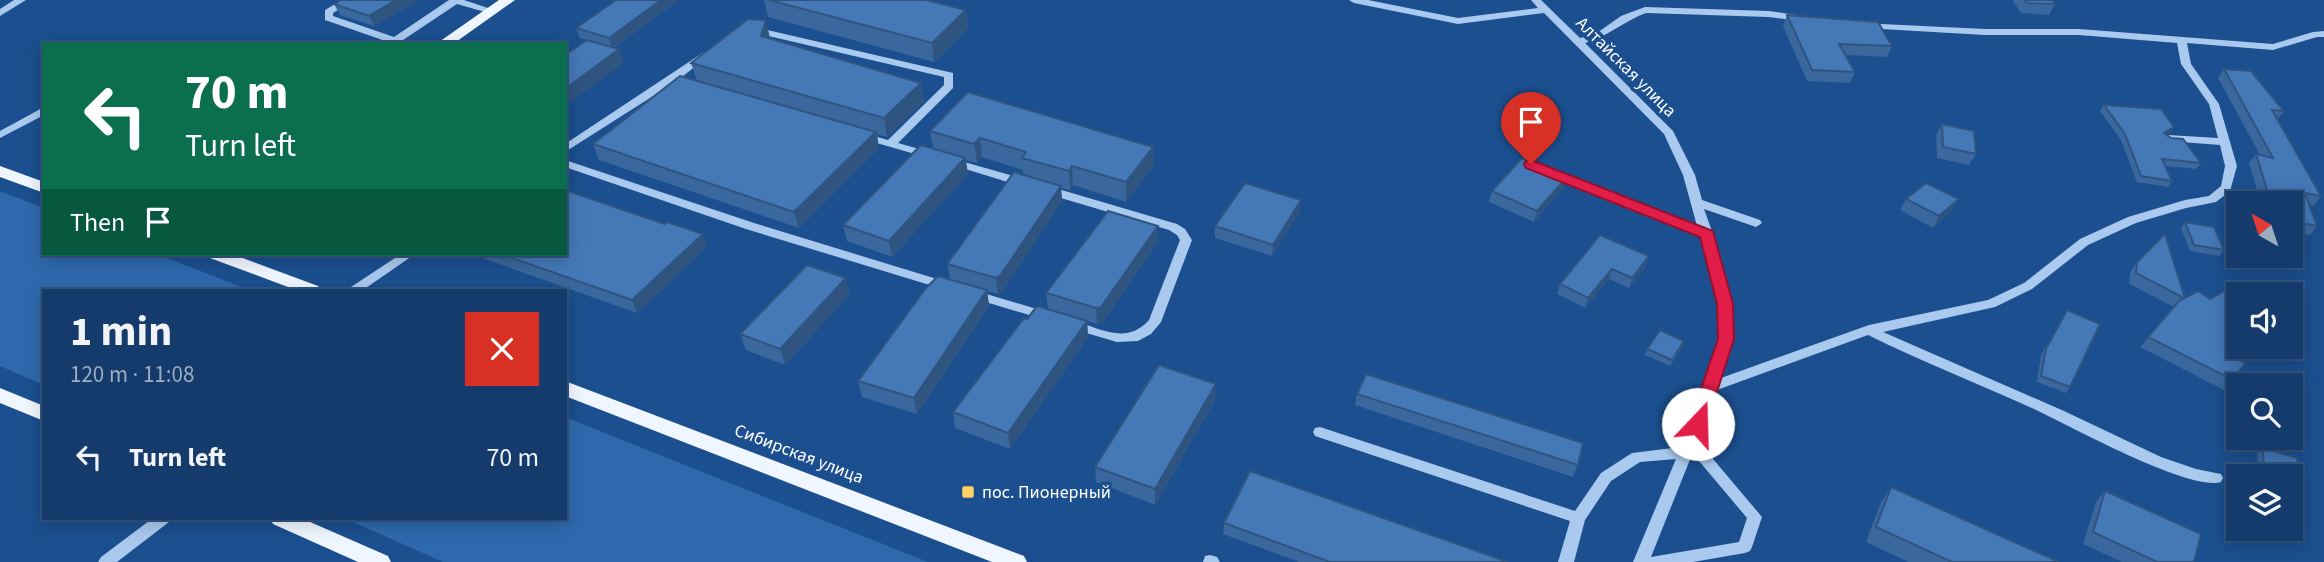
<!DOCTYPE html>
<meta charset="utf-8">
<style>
:root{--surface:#143b6b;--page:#1d4271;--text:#f1f3f6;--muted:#9dadc1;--line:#33557e}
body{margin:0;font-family:"Source Sans 3",sans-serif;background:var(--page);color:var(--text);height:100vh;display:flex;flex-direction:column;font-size:26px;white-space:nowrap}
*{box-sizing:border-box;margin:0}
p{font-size:23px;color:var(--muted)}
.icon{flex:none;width:38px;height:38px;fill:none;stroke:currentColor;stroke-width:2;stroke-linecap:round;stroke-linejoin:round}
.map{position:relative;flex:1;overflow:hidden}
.side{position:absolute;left:42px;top:289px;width:525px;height:231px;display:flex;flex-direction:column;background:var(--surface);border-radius:0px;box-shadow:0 4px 18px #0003,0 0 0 2px var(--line)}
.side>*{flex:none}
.guide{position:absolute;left:42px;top:42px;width:525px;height:214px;border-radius:0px;box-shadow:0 4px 18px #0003,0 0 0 2px var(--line);background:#0b6e4f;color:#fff;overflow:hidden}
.needle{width:46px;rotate:321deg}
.controls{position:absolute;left:2226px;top:191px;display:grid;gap:14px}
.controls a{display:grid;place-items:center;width:77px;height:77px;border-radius:0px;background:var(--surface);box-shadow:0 4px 18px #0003,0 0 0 2px var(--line);font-size:35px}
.pin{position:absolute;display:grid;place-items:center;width:60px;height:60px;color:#fff;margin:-72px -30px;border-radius:50% 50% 50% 0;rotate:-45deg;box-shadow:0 0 7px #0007}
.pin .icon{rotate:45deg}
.me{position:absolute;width:77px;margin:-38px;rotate:21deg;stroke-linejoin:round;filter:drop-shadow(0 0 5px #0008)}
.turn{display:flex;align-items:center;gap:24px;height:147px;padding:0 28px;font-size:32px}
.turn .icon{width:91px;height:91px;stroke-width:2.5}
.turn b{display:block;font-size:49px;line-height:60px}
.then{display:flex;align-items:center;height:66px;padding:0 28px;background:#0003;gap:14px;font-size:26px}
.round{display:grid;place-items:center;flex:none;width:74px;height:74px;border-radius:0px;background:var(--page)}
.head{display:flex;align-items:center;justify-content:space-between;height:119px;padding:0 28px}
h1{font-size:42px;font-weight:700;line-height:52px}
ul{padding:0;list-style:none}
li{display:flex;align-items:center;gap:21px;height:98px;padding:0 28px}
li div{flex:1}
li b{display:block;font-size:26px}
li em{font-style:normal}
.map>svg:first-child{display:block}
.green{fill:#2e69ad}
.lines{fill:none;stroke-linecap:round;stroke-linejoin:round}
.minor{fill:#a9c9ee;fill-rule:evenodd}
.major{fill:#f0f6ff;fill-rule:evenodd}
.wall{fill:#3a679d}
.shaded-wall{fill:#305480}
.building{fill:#4478b7;stroke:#305480;stroke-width:2}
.route{fill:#e11d48;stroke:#92132f;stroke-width:2}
.poi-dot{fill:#ffd166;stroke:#1b4f8f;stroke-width:2.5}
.labels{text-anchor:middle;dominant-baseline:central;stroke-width:7;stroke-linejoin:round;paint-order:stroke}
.street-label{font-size:18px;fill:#fff;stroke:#1b4f8f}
.poi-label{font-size:18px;fill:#fff;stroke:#1b4f8f;text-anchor:start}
</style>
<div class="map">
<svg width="2324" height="562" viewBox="0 0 2324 562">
<rect width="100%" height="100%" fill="#1b4f8f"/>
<g class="green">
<path d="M 0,191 L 44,208 L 44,254 L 157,254 L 249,290 L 44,290 L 44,385 L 0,366 Z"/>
<path d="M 565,417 L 928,562 L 443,562 L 344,518 L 565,518 Z"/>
</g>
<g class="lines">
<g class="minor">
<path d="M 14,0 L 26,0 L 0,16 L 0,9 Z"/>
<path d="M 342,0 L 354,0 L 333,13 L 333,16 L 394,37 L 449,0 L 464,0 L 497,11 L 492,14 L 457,4 L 403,40 L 409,44 L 394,44 L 325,20 L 325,10 Z"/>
<path d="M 1349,0 L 1368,0 L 1458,18 L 1538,8 L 1531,0 L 1541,0 L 1580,38 L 1594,35 L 1621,16 L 1645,7 L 1769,11 L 1804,16 L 1804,20 L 1801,21 L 1769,17 L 1646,13 C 1624,21 1607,37 1585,43 L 1673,131 L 1695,175 L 1702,200 L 1760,220 L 1762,223 L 1756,227 L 1704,209 L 1713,234 L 1712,236 L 1731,305 L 1732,339 L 1721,378 L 1869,325 L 1988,300 L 2024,283 L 2080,239 L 2128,217 L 2185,200 L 2209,196 L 2221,186 L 2225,166 L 2220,145 L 2168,141 L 2163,138 L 2168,135 L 2218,138 L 2209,104 L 2181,64 L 2177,43 L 2079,35 L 1985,35 L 1864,28 L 1861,27 L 1861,23 L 1985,29 L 2079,29 L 2273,44 L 2313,32 L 2324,31 L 2324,37 L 2317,37 L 2273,50 L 2187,43 L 2191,64 L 2219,104 L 2237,166 L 2230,191 L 2216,202 L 2186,208 L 2136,223 L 2088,245 L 2032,289 L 1995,307 L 1883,332 L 2064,411 L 2161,457 L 2196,469 L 2221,474 L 2223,478 L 2221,482 C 2190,492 2068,425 2034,409 C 1979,384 1923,362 1868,335 L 1717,390 L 1697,440 L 1762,517 L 1752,547 L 1750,551 L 1745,553 L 1693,562 L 1633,562 L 1676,459 L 1640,462 L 1611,481 L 1585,520 L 1574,562 L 1558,562 L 1570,521 L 1315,436 L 1313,432 L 1315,428 L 1320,427 L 1575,511 L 1601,473 L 1632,453 L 1681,447 C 1698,405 1727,350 1718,303 C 1714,281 1706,258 1700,236 L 1547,175 L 1545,172 L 1547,169 L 1555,169 L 1697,226 L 1683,175 L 1664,134 L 1544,13 L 1458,24 L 1354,3 ZM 1694,455 L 1747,518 L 1739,542 L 1651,557 L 1691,457 Z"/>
<path d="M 754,27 L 953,73 L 953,88 L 898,143 L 933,153 L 935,155 L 933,157 L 929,158 L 859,138 L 858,136 L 863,133 L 888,140 L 944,85 L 944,77 L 751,32 L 751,28 Z"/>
<path d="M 704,52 L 709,55 L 708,57 L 679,79 L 691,83 L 691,87 L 687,88 L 672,84 L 565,152 L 565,144 Z"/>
<path d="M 44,107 L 44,115 L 0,138 L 0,131 Z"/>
<path d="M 950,158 L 1028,180 L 1030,183 L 1024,187 L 946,163 L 944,161 L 946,159 Z"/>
<path d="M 565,160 L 754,223 L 950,283 L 952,286 L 946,290 L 746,229 L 565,167 Z"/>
<path d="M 1048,186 L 1177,224 L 1185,229 L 1192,240 L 1161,322 L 1151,334 L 1138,341 L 1117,342 L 1069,328 L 1067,325 L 1069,322 L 1073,320 C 1100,329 1127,345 1149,320 L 1180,240 L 1177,235 L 1169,230 L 1044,193 L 1042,190 Z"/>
<path d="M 401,254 L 415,254 L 363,290 L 349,290 L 351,287 Z"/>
<path d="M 973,290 L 1050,313 L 1052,316 L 1046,320 L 969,297 L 967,294 Z"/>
<path d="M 153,518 L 171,518 L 169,522 L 117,562 L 98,562 L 101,557 Z"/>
<path d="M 1210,555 L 1217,557 L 1220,562 L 1203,562 L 1205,556 Z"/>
</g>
<g class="major">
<path d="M 499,0 L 515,0 L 453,44 L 436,44 Z"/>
<path d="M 0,166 L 44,182 L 44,193 L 0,177 Z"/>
<path d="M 207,254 L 232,254 L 318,286 L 321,290 L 296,290 L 210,258 Z"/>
<path d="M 565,381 L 1024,556 L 1027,562 L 992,562 L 565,396 Z"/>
<path d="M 0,388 L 44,406 L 44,421 L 0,403 Z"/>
<path d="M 270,518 L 301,518 L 388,556 L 391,562 L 358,562 L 273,524 Z"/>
</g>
</g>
<g class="wall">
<path d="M 341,0 L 419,0 L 374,26 L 340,15 L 334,4 Z"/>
<path d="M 679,0 L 613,48 L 624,63 L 586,40 L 580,38 L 576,28 Z"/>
<path d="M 764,0 L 926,0 L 966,10 L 968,28 L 934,62 L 768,17 Z"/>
<path d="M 2012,0 L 2052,0 L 2055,4 L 2049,15 L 2021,13 Z"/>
<path d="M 1787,15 L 1892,46 L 1887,57 L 1846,55 L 1855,72 L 1850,83 L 1807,81 L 1783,26 Z"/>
<path d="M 770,38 L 921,83 L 924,101 L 887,137 L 877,134 L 879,148 L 799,228 L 599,160 L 593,144 L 697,81 L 691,63 Z"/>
<path d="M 2224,69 L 2284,111 L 2277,120 L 2321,196 L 2314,206 L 2309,205 L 2317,226 L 2310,235 L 2291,231 L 2291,203 L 2261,203 L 2249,163 L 2256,154 L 2260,155 L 2218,78 Z"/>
<path d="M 968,92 L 1154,166 L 1126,202 L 1073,185 L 1070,190 L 1061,188 L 1062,201 L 1002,292 L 998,294 L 987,291 L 989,306 L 917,414 L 862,397 L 858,381 L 950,279 L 947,264 L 1023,175 L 1023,170 L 982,157 L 977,163 L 966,160 L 968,174 L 892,257 L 847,241 L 843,225 L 933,148 L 930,131 Z"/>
<path d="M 2104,105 L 2174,127 L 2170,133 L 2166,135 L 2201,163 L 2196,169 L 2165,166 L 2172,181 L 2168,187 L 2137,182 L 2121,140 L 2100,111 Z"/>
<path d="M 1942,124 L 1976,154 L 1969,165 L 1937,158 L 1936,135 Z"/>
<path d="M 1567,177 L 1563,188 L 1534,222 L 1489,202 L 1492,191 Z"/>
<path d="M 1906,199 L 1952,211 L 1933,228 L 1900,210 Z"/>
<path d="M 1301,200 L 1300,211 L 1272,256 L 1215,238 L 1215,226 Z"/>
<path d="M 2185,222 L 2224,250 L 2219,256 L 2190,251 L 2181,228 Z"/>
<path d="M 665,224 L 707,247 L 637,313 L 471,254 L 565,254 Z"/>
<path d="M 1600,235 L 1646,266 L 1629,288 L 1609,279 L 1585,308 L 1557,294 L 1560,284 Z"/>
<path d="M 1158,242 L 1102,323 L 1097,324 L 1087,321 L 1088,337 L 1010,449 L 955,428 L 953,412 L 1027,319 L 1048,309 L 1046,293 Z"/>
<path d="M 2137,262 L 2185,298 L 2233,357 L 2233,380 L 2224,390 L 2140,347 L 2174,307 L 2129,284 L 2130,272 Z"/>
<path d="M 850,294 L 785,365 L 746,350 L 740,334 Z"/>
<path d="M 2067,310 L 2070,387 L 2066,393 L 2037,382 L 2041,355 Z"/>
<path d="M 1682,347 L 1670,366 L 1645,355 L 1647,349 Z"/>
<path d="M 1216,384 L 1215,400 L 1155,505 L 1096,482 L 1095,467 Z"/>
<path d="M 1357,394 L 1578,465 L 1573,477 L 1355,405 Z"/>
<path d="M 2263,448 L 2299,481 L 2293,487 L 2291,486 L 2291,476 L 2259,476 L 2257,454 Z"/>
<path d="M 1891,487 L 2059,562 L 1908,562 L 1866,542 L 1881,502 Z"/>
<path d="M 2105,491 L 2194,562 L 2122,562 L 2083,544 L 2096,502 Z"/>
<path d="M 1224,523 L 1508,562 L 1299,562 L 1223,534 Z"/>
</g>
<g class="shaded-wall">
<path d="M 396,0 L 419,0 L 374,26 L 369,16 Z"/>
<path d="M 661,0 L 679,0 L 612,48 L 609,38 Z"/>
<path d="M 966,10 L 968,28 L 934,62 L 932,43 Z"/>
<path d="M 766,20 L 770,38 L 761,36 Z"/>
<path d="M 619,49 L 624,63 L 565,106 L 565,89 Z"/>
<path d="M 921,83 L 924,101 L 887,137 L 884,118 Z"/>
<path d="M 2174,127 L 2170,133 L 2160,139 L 2164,133 Z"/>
<path d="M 876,132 L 879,148 L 799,228 L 794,212 Z"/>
<path d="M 980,138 L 982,157 L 977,163 L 974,144 Z"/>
<path d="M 1153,147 L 1154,166 L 1126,202 L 1126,182 Z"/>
<path d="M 965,158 L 968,174 L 892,257 L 889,241 Z"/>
<path d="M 1072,166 L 1073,185 L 1070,190 L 1069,171 Z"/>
<path d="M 1567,177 L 1563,188 L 1534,222 L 1537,211 Z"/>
<path d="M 1061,186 L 1062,201 L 1002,292 L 998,294 L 996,278 Z"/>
<path d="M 1959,199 L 1952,211 L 1933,228 L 1939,216 Z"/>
<path d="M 1301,200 L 1300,211 L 1272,256 L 1273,245 Z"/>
<path d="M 1158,226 L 1158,242 L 1102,323 L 1097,324 L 1096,308 Z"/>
<path d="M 703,234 L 707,247 L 637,313 L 632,300 Z"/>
<path d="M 1649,256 L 1646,266 L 1629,288 L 1632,278 Z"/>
<path d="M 1612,269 L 1609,279 L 1585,308 L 1588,298 Z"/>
<path d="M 846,278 L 850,294 L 785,365 L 780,349 Z"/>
<path d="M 987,290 L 989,306 L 917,414 L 914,398 Z"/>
<path d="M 1087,321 L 1088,337 L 1010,449 L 1008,433 Z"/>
<path d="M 2242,346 L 2249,346 L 2220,365 L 2229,355 Z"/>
<path d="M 1216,384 L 1215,400 L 1155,505 L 1155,489 Z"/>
</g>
<g class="building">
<path d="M 341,0 L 396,0 L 369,16 L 334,4 Z"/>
<path d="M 616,0 L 661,0 L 609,38 L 576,28 Z"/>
<path d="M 769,0 L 926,0 L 966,10 L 932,43 Z"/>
<path d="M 2025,0 L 2052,0 L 2055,4 L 2027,3 Z"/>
<path d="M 1787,15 L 1878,22 L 1892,46 L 1839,44 L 1855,72 L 1812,70 Z"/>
<path d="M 748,19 L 766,20 L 761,36 L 921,83 L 884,118 L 691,63 Z"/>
<path d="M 587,40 L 619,49 L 565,89 L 565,55 Z"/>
<path d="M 2224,69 L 2251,71 L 2284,111 L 2272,110 L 2321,196 L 2305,193 L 2317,226 L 2291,221 L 2291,203 L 2271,203 L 2256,154 L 2273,158 Z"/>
<path d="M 680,76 L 876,132 L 794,212 L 593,144 Z"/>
<path d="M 968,92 L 1153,147 L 1126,182 L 1072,166 L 1069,171 L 1022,158 L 1026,152 L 980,138 L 974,144 L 930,131 Z"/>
<path d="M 2104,105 L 2161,109 L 2174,127 L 2164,133 L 2171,138 L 2183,139 L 2201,163 L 2162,159 L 2172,181 L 2141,176 L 2125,134 Z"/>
<path d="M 1942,124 L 1974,131 L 1976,154 L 1943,147 Z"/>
<path d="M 921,145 L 965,158 L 889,241 L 843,225 Z"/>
<path d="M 1522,158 L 1567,177 L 1537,211 L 1492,191 Z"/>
<path d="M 1014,172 L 1061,186 L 1000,276 L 996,278 L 947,264 Z"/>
<path d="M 1245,183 L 1301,200 L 1273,245 L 1215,226 Z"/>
<path d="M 1926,183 L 1959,199 L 1939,216 L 1906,199 Z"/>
<path d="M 565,190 L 665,224 L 667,222 L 703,234 L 632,300 L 501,254 L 565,254 Z"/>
<path d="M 1108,211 L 1158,226 L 1101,307 L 1096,308 L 1046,293 Z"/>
<path d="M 2185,222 L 2214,227 L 2224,250 L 2194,245 Z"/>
<path d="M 2165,234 L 2185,298 L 2198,291 L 2210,299 L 2237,284 L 2254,294 L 2238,294 L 2238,346 L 2242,346 L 2229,355 L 2245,363 L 2233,380 L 2148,337 L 2178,302 L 2184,298 L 2136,273 L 2137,262 Z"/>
<path d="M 1600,235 L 1649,256 L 1632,278 L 1612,269 L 1588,298 L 1560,284 Z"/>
<path d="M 807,265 L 846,278 L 780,349 L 740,334 Z"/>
<path d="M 938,276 L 987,290 L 914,398 L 858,381 L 926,288 Z"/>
<path d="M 1037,306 L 1087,321 L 1008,433 L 953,412 L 1024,318 L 1027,319 Z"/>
<path d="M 2067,310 L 2100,324 L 2070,387 L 2041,376 L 2046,349 Z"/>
<path d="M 1660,330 L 1684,341 L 1672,360 L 1647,349 Z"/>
<path d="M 1159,365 L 1216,384 L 1155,489 L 1095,467 Z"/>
<path d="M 1366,374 L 1583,443 L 1578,465 L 1357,394 Z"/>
<path d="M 2263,448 L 2297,458 L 2299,481 L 2291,478 L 2291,476 L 2283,476 L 2264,470 Z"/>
<path d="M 1250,471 L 1508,562 L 1330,562 L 1224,523 Z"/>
<path d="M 1891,487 L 2059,562 L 1952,562 L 1876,527 Z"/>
<path d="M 2105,491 L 2201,534 L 2194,562 L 2157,562 L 2093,532 Z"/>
</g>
<path class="route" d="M 1531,160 L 1713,231 L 1733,304 L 1734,339 L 1705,429 L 1692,429 L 1689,424 L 1718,339 L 1717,304 L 1700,237 L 1526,168 L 1524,164 L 1526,161 Z"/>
<rect class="poi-dot" x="961" y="485" width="14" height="14" rx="3.5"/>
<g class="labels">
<g class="street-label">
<text transform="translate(1626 67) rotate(45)">Алтайская улица</text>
<text transform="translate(799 454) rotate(21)">Сибирская улица</text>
</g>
<g class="poi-label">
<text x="982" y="492">пос. Пионерный</text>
</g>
</g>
</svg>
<div class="controls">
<a><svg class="needle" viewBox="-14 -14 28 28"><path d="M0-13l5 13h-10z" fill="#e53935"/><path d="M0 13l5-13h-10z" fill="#9dadc1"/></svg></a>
<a><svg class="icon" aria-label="sound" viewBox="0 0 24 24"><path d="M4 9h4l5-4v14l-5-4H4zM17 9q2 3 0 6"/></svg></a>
<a><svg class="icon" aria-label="search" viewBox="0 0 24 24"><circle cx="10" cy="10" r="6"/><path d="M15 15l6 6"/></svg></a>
<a><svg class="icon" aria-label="layers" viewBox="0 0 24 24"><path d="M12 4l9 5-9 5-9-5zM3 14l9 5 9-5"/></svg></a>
</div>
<div class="pin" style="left:1531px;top:164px;background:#d93025"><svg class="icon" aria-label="arrive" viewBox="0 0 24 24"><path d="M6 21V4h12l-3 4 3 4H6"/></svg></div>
<svg class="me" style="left:1698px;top:424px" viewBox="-20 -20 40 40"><circle r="19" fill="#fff"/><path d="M0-13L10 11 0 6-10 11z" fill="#e11d48"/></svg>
<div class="guide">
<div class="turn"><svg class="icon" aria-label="left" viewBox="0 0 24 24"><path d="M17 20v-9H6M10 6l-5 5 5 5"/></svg><div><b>70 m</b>Turn left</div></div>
<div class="then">Then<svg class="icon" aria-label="arrive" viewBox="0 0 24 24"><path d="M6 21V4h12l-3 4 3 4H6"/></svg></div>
</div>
<section class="side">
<div class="head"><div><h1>1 min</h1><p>120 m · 11:08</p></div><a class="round" style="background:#d93025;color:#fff"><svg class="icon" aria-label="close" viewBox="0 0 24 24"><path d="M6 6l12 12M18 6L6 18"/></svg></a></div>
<ul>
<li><svg class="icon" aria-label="left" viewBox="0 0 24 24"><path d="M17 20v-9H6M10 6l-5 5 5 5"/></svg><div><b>Turn left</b></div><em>70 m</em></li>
</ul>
</section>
</div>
